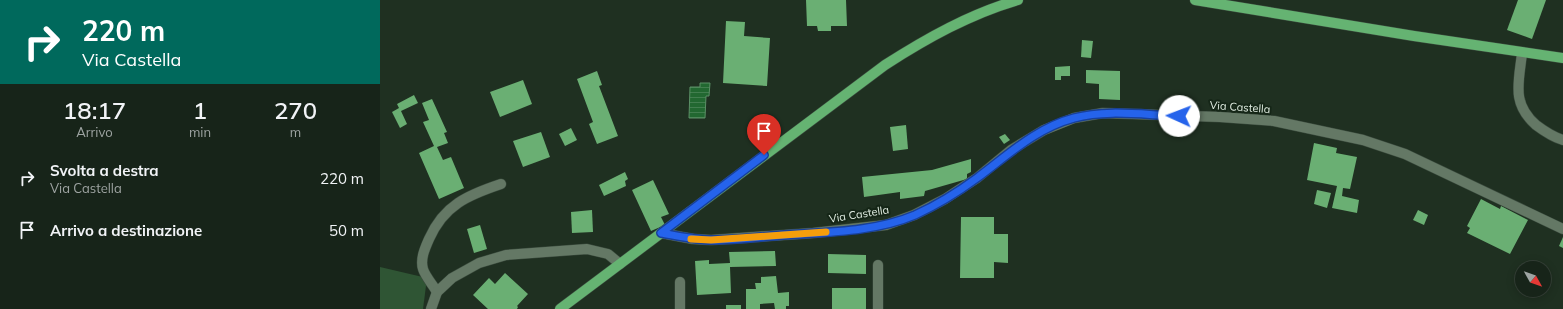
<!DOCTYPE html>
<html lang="it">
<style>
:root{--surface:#172419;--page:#243026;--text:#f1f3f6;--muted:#9ea4a2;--line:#364138}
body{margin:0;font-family:Mulish,sans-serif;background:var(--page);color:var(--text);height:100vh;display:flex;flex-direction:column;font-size:15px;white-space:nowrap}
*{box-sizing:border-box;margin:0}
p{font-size:13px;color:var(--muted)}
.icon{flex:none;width:22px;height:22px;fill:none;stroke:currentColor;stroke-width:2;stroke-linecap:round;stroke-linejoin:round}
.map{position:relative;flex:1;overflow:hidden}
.sheet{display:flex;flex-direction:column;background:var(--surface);width:380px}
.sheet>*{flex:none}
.guide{background:#00695c;color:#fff;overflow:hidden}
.needle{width:26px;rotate:130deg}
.buttons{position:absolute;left:1135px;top:261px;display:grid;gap:8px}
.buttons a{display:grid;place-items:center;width:36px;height:36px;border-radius:50%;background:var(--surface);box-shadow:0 2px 10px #0003,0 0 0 1px var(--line);font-size:20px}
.pin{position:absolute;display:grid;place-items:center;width:34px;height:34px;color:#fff;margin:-41px -17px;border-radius:50% 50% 50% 0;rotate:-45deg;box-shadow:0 0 4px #0007}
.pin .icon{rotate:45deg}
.me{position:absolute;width:44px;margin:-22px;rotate:272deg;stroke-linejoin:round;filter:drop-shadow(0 0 3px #0008)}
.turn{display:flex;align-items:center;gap:14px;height:84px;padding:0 16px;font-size:18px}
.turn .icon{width:52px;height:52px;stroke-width:2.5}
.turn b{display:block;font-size:28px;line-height:34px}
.eta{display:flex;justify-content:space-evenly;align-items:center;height:68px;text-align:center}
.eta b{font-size:24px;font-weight:600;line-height:28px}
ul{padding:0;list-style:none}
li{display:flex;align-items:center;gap:12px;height:52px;padding:0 16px}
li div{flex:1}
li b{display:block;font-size:15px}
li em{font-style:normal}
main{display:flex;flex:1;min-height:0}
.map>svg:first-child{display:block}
.pitch{fill:#2f5534}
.water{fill:url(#water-rules);stroke:#5b9066}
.building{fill:#6aaf73}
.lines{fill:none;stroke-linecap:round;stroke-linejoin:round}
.minor-casing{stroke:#3b4b3e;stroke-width:11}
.major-casing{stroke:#3b4b3e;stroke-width:11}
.minor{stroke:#647865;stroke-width:10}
.major{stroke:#65b372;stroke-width:10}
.route-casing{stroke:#184099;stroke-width:10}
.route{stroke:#2563eb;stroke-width:7}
.slow{stroke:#f59e0b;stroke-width:7}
.labels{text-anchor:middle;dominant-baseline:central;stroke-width:4;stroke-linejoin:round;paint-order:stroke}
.street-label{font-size:11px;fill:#e0ece1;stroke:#152617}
</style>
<main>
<section class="sheet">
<div class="guide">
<div class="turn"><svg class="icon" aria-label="right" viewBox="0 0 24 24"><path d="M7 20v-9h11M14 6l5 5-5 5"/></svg><div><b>220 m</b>Via Castella</div></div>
</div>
<div class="eta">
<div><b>18:17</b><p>Arrivo</p></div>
<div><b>1</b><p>min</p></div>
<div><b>270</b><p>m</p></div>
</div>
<ul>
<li><svg class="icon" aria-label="right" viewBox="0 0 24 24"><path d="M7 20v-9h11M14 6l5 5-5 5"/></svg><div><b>Svolta a destra</b><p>Via Castella</p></div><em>220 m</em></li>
<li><svg class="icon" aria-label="arrive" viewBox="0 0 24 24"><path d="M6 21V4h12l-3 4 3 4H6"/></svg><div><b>Arrivo a destinazione</b></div><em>50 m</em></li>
</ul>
</section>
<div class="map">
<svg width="1183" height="309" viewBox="0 0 1183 309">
<defs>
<pattern id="water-rules" width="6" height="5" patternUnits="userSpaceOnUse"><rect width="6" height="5" fill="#226831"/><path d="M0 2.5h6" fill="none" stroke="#427e4f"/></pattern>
</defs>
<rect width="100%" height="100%" fill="#1f3021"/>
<path class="pitch" d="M 0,267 L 47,278 L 43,309 L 0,309 Z"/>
<path class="water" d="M 320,83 L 330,83 L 329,96 L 326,96 L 325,118 L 309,118 L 310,87 L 320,87 Z"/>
<g class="building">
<path d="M 426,0 L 466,0 L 467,26 L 451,26 L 451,31 L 438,31 L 437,26 L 427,26 Z"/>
<path d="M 1138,0 L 1166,0 L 1152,39 L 1127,30 Z"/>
<path d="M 346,21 L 365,22 L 364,36 L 390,38 L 387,86 L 343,83 Z"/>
<path d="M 702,40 L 713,41 L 711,58 L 701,57 Z"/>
<path d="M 690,66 L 690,76 L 681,76 L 681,80 L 675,80 L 675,67 Z"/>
<path d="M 706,70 L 740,71 L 740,100 L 719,99 L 719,84 L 706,83 Z"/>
<path d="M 217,71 L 222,85 L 219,86 L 238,136 L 217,144 L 209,124 L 213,122 L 197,79 Z"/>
<path d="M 143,80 L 152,104 L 120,117 L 110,92 Z"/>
<path d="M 34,95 L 38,103 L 21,111 L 27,124 L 20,128 L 12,112 L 19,108 L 17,104 Z"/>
<path d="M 52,99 L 67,132 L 64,133 L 68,143 L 57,147 L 63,160 L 71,157 L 84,188 L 59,199 L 39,153 L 54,146 L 43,122 L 49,120 L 42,103 Z"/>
<path d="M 526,125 L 528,149 L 513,151 L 510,127 Z"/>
<path d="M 191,128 L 197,140 L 185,146 L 179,134 Z"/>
<path d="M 161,132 L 170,157 L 143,167 L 133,141 Z"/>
<path d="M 625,134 L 630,140 L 624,144 L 619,137 Z"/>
<path d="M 934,143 L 957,148 L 956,153 L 977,157 L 970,189 L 963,188 L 962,196 L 979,200 L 977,213 L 952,208 L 957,186 L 927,180 Z"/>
<path d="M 591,159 L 591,172 L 587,174 L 587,179 L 545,191 L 544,196 L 520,199 L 520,192 L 484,197 L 482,177 L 552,170 Z"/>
<path d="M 245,172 L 248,179 L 245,181 L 246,186 L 224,196 L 219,185 Z"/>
<path d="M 273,180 L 289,214 L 281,217 L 285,225 L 271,231 L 252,190 Z"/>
<path d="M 937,190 L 951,193 L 947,208 L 934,204 Z"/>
<path d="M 1101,199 L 1120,209 L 1121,206 L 1148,220 L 1130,254 L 1087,233 L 1090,228 L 1087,226 Z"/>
<path d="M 212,210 L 213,232 L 192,233 L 191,212 Z"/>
<path d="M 1038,210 L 1048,215 L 1044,225 L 1033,220 Z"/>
<path d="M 581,217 L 614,217 L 614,234 L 628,234 L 628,263 L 614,262 L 614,278 L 580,278 Z"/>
<path d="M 100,225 L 107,249 L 94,253 L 87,229 Z"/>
<path d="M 1183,237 L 1183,248 L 1179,246 Z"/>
<path d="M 395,251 L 396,266 L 350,267 L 351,293 L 317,295 L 315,261 L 329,260 L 329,264 L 350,263 L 349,252 Z"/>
<path d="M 448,254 L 486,255 L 486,274 L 448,273 Z"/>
<path d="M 125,273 L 148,294 L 137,306 L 138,307 L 137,309 L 108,309 L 93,295 L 109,278 L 115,284 Z"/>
<path d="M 396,276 L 398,293 L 409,292 L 409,306 L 406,306 L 406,309 L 395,309 L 394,303 L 380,304 L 380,309 L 366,309 L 366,289 L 376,289 L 375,283 L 381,283 L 381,277 Z"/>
<rect x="452" y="288" width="34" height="21"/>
<rect x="346" y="305" width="15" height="4"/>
</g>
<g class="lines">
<g class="minor-casing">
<g id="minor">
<path d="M 1142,53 C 1139,82 1131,103 1156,125 C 1164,131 1173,137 1183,140"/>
<path d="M 281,233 L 313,239 L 331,240 L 433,233 L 506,225 L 534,215 L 565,199 L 597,178 L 631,150 L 664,130 L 694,118 L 723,113 L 840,117 L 894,121 L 983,140 L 1025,154 L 1183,229"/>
<path d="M 498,265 L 498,309"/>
<path d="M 300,282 L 300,309"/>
<path d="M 57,292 C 53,285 45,276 43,269 C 40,259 45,248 49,239 C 64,205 88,195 121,184"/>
<path d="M 51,309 L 57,292 L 72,278 L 99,263 L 126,255 L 207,249 L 228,254 L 240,264"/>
</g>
</g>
<g class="major-casing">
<g id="major">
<path d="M 815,0 L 1034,36 L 1183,58"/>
<path d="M 180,309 L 505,65 C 547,38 590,14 638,0"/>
</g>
</g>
<use href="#minor" class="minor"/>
<use href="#major" class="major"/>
</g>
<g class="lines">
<g class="route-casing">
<path id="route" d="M 384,155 L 281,233 C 298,236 315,240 332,240 C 356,240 380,237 404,235 C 447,232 495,232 535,215 C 557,205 578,192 597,178 C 628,155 656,128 694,118 C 727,109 764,115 799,116"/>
</g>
<use href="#route" class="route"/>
<path class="slow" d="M 311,239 L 331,240 L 446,232"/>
</g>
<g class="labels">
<g class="street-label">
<text transform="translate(860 107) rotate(4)">Via Castella</text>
<text transform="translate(479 214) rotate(-9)">Via Castella</text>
</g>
</g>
</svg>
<div class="buttons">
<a><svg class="needle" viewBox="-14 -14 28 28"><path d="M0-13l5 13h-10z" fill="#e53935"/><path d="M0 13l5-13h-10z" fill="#9ea4a2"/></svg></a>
</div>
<div class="pin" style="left:384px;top:155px;background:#d93025"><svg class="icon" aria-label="arrive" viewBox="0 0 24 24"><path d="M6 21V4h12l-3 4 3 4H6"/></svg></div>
<svg class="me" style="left:799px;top:116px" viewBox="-20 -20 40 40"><circle r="19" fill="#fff"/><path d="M0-13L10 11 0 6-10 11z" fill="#2563eb"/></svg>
</div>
</main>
